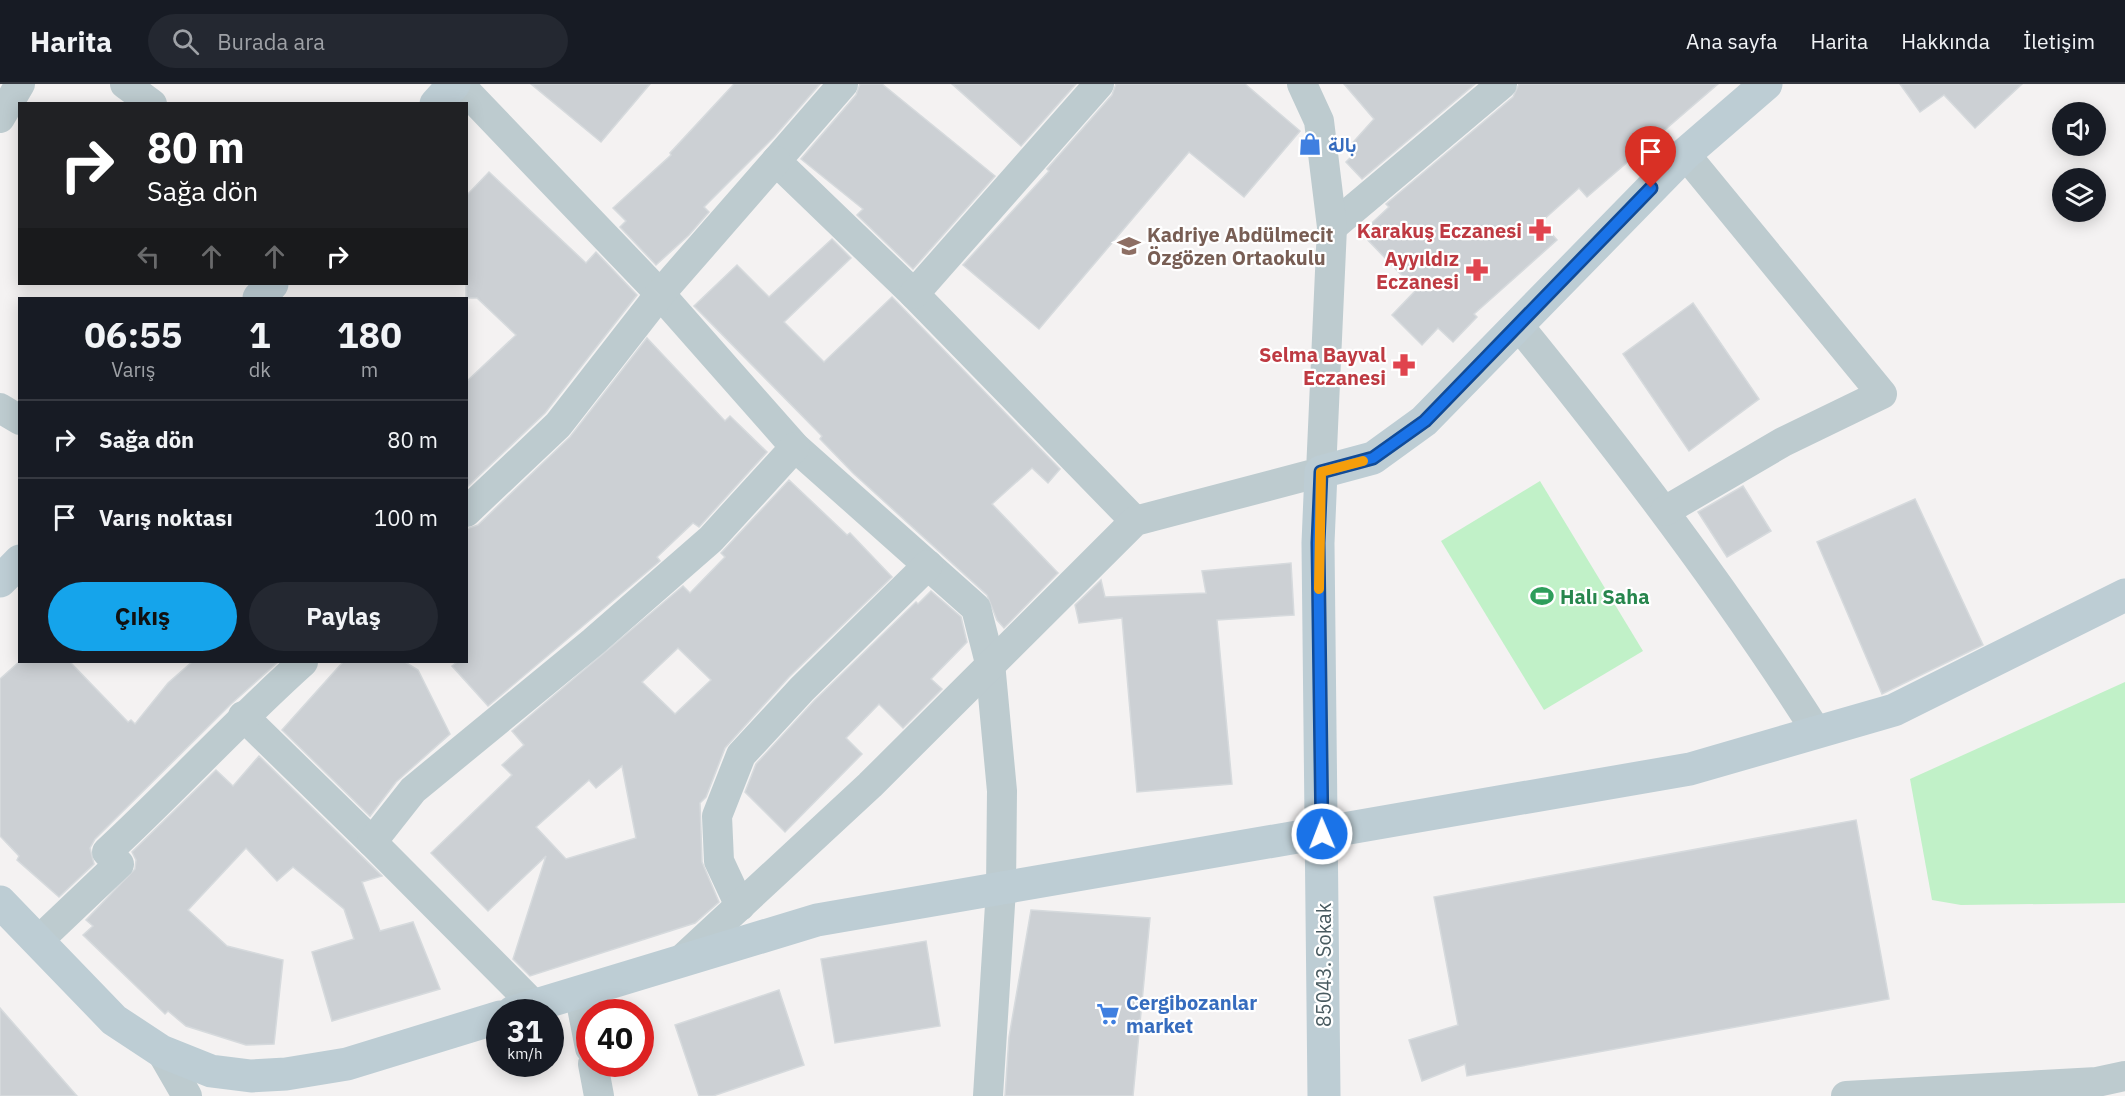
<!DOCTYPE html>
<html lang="tr">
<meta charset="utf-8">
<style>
:root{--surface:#171b24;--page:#242831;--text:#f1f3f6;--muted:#9ea1a6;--line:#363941;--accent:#15a4eb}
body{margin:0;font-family:"IBM Plex Sans",Vazirmatn,sans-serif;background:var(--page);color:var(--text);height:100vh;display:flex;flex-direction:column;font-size:22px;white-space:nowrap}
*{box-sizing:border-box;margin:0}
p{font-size:20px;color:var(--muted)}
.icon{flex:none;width:33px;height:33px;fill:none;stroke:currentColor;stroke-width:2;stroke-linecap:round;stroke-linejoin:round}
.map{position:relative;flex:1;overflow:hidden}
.side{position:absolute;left:18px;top:213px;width:450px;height:366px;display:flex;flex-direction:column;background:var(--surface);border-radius:0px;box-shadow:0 3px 15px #0003}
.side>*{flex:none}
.guide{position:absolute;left:18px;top:18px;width:450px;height:183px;border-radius:0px;box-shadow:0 3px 15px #0003;background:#202124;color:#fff;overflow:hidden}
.tools{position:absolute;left:2052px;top:18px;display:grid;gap:12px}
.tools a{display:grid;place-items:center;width:54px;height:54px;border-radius:50%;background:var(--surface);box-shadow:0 3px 15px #0003;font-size:30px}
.speed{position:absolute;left:486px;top:915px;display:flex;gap:12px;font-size:30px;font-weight:700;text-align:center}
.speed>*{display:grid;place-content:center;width:78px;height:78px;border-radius:50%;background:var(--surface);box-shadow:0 3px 15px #0003;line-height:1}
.speed small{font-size:15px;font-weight:400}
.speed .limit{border:9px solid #d22;background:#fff;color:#111}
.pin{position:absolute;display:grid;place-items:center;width:51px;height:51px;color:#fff;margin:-62px -26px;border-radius:50% 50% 50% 0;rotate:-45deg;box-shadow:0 0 6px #0007}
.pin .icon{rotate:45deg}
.me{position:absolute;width:66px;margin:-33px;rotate:359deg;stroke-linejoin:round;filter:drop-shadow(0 0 4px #0008)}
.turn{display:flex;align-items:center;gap:21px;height:126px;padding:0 30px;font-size:27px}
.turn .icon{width:78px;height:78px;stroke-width:2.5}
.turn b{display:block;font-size:42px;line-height:51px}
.lanes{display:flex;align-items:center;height:57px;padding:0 30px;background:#0003;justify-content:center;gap:30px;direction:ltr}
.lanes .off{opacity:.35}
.eta{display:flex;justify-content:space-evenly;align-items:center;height:102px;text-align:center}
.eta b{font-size:36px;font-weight:700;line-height:42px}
.cta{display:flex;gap:12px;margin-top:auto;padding:12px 30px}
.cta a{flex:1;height:69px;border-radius:36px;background:var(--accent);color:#111;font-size:24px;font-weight:700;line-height:69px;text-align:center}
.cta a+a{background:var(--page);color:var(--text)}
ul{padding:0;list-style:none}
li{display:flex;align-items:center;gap:18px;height:78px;padding:0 30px;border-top:2px solid var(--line)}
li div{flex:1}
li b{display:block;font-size:22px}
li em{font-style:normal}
header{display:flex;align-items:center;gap:36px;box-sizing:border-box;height:84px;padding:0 30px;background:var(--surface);border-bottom:2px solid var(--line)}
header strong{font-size:28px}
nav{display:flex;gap:33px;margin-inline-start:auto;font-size:21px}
.search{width:420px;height:54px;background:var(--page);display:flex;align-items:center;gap:15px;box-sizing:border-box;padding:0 21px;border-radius:33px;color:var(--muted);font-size:22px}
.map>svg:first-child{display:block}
.green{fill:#c1f1c8}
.building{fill:#ccd0d4;stroke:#d6dadd;stroke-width:1.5;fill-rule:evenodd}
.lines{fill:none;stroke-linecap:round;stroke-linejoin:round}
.street{stroke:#bdcbcf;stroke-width:30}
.secondary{stroke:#bdcdd4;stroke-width:33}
.route-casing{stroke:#114b97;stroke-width:15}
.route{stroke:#1a73e8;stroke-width:10}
.slow{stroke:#f59e0b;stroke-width:10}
.labels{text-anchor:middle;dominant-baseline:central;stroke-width:4.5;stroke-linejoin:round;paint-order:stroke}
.shop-label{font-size:20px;font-weight:bold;fill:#366cbe;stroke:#fff;text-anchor:start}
.health-label{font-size:20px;font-weight:bold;fill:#be3a42;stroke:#fff;text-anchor:end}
.education-label{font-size:20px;font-weight:bold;fill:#785e54;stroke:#fff;text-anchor:start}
.leisure-label{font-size:20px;font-weight:bold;fill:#27864d;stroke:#fff;text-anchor:start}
.street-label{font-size:20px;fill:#495b60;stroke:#fff}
</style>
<header>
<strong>Harita</strong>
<div class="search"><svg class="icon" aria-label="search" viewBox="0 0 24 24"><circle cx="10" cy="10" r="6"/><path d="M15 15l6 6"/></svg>Burada ara</div>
<nav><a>Ana sayfa</a><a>Harita</a><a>Hakkında</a><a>İletişim</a></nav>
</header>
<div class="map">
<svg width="2125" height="1012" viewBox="0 0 2125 1012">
<rect width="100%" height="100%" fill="#f4f2f2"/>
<g class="green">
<path d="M 1540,397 L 1643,567 L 1544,626 L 1441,457 Z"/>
<path d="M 2125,598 L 2125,819 L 1961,821 L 1932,816 L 1910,695 Z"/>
</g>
<g class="building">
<path d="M 531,0 L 650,0 L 601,58 Z"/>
<path d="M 734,0 L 820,0 L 774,53 L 704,123 L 709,128 L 689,151 L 656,181 L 620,143 L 626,137 L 613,124 L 671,71 L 670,69 Z"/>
<path d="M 860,0 L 882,0 L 995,92 L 913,185 L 857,131 L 863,125 L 801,75 L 856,11 Z"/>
<path d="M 952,0 L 1076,0 L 1021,62 Z"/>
<path d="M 1116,0 L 1245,0 L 1300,47 L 1244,113 L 1189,68 L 1039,245 L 963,181 L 1049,87 L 1047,85 L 1112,11 Z"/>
<path d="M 1344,0 L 1475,0 L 1362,95 L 1346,78 L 1354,70 L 1348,64 L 1374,35 Z"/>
<path d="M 1519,0 L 1718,0 L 1587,113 L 1579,104 L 1541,138 L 1557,156 L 1474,230 L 1477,233 L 1453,258 L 1438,244 L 1422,261 L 1392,231 L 1416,206 L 1361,149 L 1389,123 L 1386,120 L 1513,13 Z"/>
<path d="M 1900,0 L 2022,0 L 1975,44 L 1944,11 L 1920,28 Z"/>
<path d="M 489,88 L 586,179 L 596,168 L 637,211 L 545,329 L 466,404 L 466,298 L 516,251 L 477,214 L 466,214 L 466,112 Z"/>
<path d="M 832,155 L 851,174 L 784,238 L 824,278 L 892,213 L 1060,385 L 1048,399 L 1032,384 L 992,420 L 1058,489 L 1004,544 L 997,536 L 987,511 L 853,389 L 820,355 L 822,352 L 694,222 L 737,181 L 769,213 Z"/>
<path d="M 1693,219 L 1759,315 L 1689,367 L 1623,270 Z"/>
<path d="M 647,254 L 725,337 L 730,332 L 767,368 L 699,443 L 693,439 L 657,473 L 660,477 L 488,622 L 452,582 L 457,578 L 466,578 L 466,445 L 478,441 L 570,353 Z"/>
<path d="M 789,396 L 847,451 L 850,449 L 892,493 L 789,593 L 725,664 L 706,713 L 700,719 L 702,778 L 719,818 L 695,839 L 530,892 L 513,875 L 546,772 L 488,827 L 431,769 L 512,691 L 502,681 L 524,661 L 512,647 L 683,502 L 690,509 L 725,473 L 721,469 ZM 678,564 L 711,596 L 675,630 L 642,598 ZM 622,682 L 636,754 L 566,775 L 536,743 L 589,696 L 596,704 Z"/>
<path d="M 1743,402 L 1771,447 L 1727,473 L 1698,428 Z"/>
<path d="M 1915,415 L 1983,561 L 1882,610 L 1817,458 Z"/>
<path d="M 1291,479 L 1294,531 L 1217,536 L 1232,700 L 1137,708 L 1122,534 L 1079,539 L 1075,521 L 1101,496 L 1105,513 L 1206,509 L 1202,487 Z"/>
<path d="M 931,507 L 961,533 L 967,558 L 931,595 L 942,605 L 903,644 L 879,620 L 846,654 L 862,670 L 785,748 L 745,708 L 756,680 L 814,617 L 916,518 L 918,520 Z"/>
<path d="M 19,578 L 70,578 L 128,638 L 131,636 L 135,640 L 168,599 L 192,578 L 278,578 L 231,620 L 95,755 L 90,764 L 94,780 L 59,813 L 17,776 L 19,772 L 0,752 L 0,595 Z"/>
<path d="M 343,578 L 405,578 L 418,586 L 450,650 L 396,698 L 370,732 L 282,646 Z"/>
<path d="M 259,672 L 382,792 L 362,798 L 380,847 L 413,838 L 440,905 L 332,937 L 312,868 L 354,855 L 344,825 L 293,783 L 277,797 L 246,764 L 188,826 L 227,862 L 283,876 L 274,960 L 246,961 L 186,942 L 168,927 L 165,930 L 83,851 L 93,842 L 86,836 L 135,785 L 136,776 L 132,768 L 216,686 L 233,702 Z"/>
<path d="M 1856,736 L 1889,915 L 1467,992 L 1465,980 L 1422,997 L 1409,956 L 1458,941 L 1434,813 Z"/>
<path d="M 1031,826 L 1150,834 L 1133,1012 L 1005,1012 L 1009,953 Z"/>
<path d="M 926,857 L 940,942 L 835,959 L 821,875 Z"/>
<path d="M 779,906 L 804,981 L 713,1012 L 699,1012 L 675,941 Z"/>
<path d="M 0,924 L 77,1012 L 0,1012 Z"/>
</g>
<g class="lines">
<g class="street">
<path d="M 125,0 L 152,20"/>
<path d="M 459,0 L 660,210 L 795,363 L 976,524 L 990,579 L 1002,707 L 1001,805 L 988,1012"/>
<path d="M 843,0 L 776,77 L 914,210 L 1135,437"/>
<path d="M 0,34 L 20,0"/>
<path d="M 1332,143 L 1502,0"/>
<path d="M 914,210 L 1099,0"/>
<path d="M 1518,241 C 1624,371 1726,505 1816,647"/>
<path d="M 0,324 L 20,336"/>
<path d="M 1665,427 L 1783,358 L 1882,310 L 1685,70"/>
<path d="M 466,428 L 558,341 L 660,210 L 776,77"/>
<path d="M 243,632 L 372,758"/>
<path d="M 740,822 L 719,777 L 717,732 L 741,671 L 802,605 L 928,481"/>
<path d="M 38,857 L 119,780 L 107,768 C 174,706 235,639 303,578"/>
<path d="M 679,878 L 870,701 L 1135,437 L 1321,388 L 1332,143 L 1319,37 L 1302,0"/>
<path d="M 579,908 L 590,964"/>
<path d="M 535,922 L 372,758 L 413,706 L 593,558 L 711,455 L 795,363"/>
<path d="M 161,967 L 187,1012"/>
<path d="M 593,980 L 599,1012"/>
<path d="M 1846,1012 L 2097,998 L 2125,992"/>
</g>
<g class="secondary">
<path d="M 436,20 L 454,0"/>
<path d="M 259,214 L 272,200"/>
<path d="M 0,497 L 20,477"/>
<path d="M 0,818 L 114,936 L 161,967 L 211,987 L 251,992 L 286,990 L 347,980 L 500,933"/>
<path d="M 513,928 L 817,836 L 1690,685 L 1894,626 L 2125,511"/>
<path d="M 1324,1012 L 1318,459 L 1321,388 L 1373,374 L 1424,337 L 1685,70 L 1766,0"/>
</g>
</g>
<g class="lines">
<g class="route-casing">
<path id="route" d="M 1322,750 L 1318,459 L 1321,388 L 1373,374 L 1425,337 L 1651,104"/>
</g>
<use href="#route" class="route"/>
<path class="slow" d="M 1319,505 L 1321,388 L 1363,377"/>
</g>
<defs>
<g id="shop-bare" transform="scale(1.8)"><path d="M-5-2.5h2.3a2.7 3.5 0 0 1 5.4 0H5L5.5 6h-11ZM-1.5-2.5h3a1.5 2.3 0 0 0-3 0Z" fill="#3f7fe0" stroke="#fff" stroke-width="2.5" paint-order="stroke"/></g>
<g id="pharmacy-bare" transform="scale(1.8)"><path d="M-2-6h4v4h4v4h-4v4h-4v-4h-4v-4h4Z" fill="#e0444e" stroke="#fff" stroke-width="2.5" paint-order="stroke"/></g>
<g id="school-bare" transform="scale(1.8)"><path d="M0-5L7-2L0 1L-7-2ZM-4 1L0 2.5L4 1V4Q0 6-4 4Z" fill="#8d6e63" stroke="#fff" stroke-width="2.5" paint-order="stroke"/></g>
<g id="stadium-bare" transform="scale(1.8)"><path d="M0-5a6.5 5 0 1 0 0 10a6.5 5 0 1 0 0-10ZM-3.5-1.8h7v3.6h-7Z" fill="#2e9e5b" stroke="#fff" stroke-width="2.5" paint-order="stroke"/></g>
<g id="supermarket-bare" transform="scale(1.8)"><path d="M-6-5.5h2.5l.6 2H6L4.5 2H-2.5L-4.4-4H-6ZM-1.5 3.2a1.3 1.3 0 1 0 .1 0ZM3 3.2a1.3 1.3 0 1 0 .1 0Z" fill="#3f7fe0" stroke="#fff" stroke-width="2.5" paint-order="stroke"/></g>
</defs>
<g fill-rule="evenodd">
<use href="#shop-bare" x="1310" y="60"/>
<use href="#pharmacy-bare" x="1540" y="146"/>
<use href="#school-bare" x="1129" y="162"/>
<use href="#pharmacy-bare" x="1477" y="186"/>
<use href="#pharmacy-bare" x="1404" y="281"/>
<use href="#stadium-bare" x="1542" y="512"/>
<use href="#supermarket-bare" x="1108" y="930"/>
</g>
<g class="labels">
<g class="shop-label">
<text x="1328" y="60">بالة</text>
<text x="1126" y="918">Cergibozanlar<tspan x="1126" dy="23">market</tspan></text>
</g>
<g class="health-label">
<text x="1522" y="146">Karakuş Eczanesi</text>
<text x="1459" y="174">Ayyıldız<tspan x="1459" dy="23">Eczanesi</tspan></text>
<text x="1386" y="270">Selma Bayval<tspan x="1386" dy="23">Eczanesi</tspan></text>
</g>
<g class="education-label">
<text x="1147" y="150">Kadriye Abdülmecit<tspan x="1147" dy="23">Özgözen Ortaokulu</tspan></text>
</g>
<g class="leisure-label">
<text x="1560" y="512">Halı Saha</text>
</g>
<g class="street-label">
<text transform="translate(1323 881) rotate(-90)">85043. Sokak</text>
</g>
</g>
</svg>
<div class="tools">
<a><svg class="icon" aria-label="sound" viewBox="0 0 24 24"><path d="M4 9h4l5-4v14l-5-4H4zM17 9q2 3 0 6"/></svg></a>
<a><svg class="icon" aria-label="layers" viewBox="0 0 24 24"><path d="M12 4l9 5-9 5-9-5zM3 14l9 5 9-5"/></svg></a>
</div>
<div class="speed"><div>31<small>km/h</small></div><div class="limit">40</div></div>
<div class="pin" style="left:1651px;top:104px;background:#d93025"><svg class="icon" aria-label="arrive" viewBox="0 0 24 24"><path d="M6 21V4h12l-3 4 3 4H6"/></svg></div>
<svg class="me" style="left:1322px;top:750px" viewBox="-20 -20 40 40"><circle r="17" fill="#1a73e8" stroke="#fff" stroke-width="3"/><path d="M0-11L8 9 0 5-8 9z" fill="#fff"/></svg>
<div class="guide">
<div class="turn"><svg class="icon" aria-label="right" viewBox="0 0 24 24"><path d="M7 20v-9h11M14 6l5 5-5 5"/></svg><div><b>80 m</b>Sağa dön</div></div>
<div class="lanes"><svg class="icon off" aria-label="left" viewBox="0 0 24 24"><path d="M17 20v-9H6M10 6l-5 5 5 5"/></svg><svg class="icon off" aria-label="ahead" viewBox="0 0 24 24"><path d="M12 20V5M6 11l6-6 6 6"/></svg><svg class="icon off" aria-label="ahead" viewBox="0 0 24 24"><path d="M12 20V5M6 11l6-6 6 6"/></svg><svg class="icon" aria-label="right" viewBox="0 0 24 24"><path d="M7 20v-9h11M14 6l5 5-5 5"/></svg></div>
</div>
<section class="side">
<div class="eta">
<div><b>06:55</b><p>Varış</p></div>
<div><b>1</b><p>dk</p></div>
<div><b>180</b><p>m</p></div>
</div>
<ul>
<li><svg class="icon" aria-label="right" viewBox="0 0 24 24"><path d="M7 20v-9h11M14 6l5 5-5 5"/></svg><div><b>Sağa dön</b></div><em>80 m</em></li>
<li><svg class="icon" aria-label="arrive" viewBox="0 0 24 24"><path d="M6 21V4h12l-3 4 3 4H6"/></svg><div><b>Varış noktası</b></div><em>100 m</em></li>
</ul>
<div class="cta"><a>Çıkış</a><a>Paylaş</a></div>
</section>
</div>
